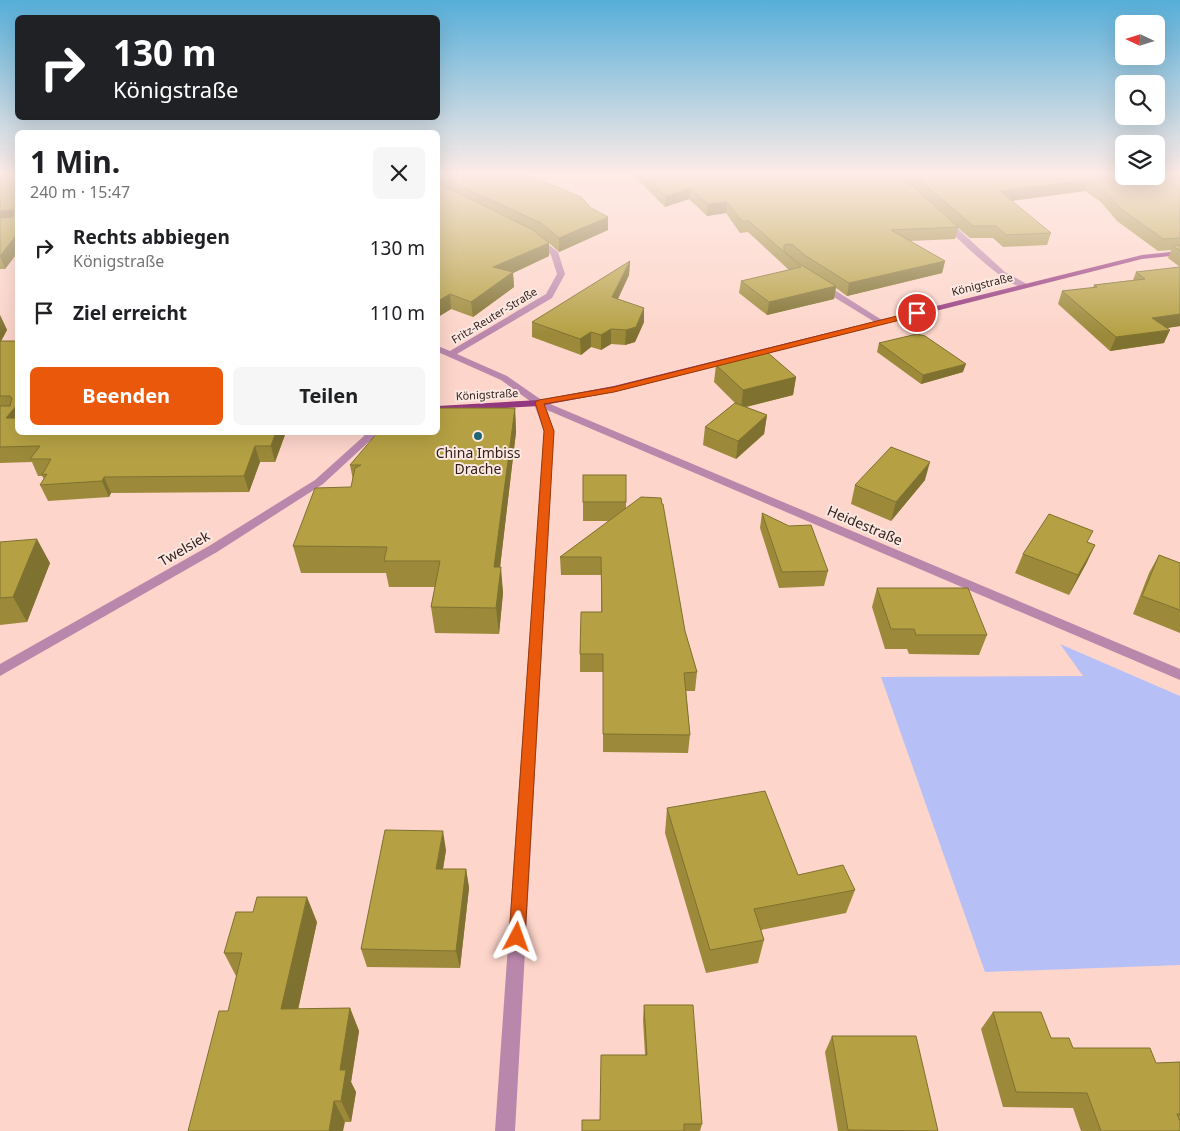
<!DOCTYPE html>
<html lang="de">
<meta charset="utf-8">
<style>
:root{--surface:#fff;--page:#f6f6f6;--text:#202124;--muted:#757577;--accent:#ea580c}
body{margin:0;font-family:"Noto Sans",sans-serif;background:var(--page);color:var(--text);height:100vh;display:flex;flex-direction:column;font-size:19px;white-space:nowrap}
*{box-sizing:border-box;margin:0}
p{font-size:16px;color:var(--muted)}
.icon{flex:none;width:28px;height:28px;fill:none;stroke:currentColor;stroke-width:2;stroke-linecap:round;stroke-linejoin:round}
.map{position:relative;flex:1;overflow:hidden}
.details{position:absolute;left:15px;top:130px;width:425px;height:305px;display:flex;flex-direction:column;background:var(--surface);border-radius:8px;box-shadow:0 5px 20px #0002}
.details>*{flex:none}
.top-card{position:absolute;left:15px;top:15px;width:425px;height:105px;border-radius:8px;box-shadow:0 5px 20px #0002;background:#202124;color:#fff;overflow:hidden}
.needle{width:32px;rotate:274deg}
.controls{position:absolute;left:1115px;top:15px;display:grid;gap:10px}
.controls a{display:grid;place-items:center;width:50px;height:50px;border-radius:8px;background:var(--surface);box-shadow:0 5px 20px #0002;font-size:25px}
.pin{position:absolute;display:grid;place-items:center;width:42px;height:42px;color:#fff;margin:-21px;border:2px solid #fff;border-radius:50%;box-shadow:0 1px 5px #0007}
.me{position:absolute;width:55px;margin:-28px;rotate:4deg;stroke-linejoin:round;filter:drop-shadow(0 0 4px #0008)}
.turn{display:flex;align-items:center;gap:18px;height:105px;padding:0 15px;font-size:22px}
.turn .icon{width:65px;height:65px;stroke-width:2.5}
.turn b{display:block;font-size:35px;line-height:42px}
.round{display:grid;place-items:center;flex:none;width:52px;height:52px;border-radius:8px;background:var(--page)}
.summary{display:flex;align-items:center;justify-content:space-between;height:85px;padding:0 15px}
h1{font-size:30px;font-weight:700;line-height:38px}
.cta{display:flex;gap:10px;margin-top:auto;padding:10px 15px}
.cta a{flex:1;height:58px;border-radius:8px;background:var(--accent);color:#fff;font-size:20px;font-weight:700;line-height:58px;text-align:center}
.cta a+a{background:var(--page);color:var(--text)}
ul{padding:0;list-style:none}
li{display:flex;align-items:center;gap:15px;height:65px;padding:0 15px}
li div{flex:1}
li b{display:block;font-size:19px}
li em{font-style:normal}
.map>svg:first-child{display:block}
.green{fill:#b7c0f6}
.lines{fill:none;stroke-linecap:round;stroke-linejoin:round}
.minor{fill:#ba87ac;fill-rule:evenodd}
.major{fill:#93387f;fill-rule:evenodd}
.wall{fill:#9c8a3a}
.shaded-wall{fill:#7f7130}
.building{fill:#b5a144;stroke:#7f7130}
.route{fill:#ea580c;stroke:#983908}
.poi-dot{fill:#1f6575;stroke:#fce8e2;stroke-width:2}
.labels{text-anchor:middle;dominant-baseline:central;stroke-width:4;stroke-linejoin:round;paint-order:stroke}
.far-street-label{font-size:11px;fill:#2f1e18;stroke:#fce8e2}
.poi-label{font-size:14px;fill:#2f1e18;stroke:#fce8e2}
.street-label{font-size:14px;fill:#2f1e18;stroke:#fce8e2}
</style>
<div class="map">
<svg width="1180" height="1131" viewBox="0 0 1180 1131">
<rect width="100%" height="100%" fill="#fdd5ca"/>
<path class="green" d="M 1060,644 L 1180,696 L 1180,965 L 985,972 L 881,677 L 1083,676 Z"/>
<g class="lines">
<g class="minor">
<path d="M 942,220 L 948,220 L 1005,272 L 1027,284 L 1027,288 C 1008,290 958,238 942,224 Z"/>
<path d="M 533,237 L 539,237 L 558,252 L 565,274 L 552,298 L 457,354 L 507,376 L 543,401 L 1180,669 L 1180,680 L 547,410 L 554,431 L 515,1131 L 495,1131 L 544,431 L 534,404 L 501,380 L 438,352 L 438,346 L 450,351 L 546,294 L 557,274 L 551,255 L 533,241 Z"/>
<path d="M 819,284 L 825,284 L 885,322 L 881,325 L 878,324 L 819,288 Z"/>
<path d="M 365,432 L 375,432 L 374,437 L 323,484 L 217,552 L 0,676 L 0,664 L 209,546 L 315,480 L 364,436 Z"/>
</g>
<path class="major" d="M 1180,251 L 1180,255 L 1142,259 L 614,392 L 539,406 L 438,412 L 438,406 L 539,400 L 614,386 L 1142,255 Z"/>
</g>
<g class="wall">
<path d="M 0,175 L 18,175 L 18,252 L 5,269 L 0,269 Z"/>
<path d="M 438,175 L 591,208 L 608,217 L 608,230 L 559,252 L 549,243 L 549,256 L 513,273 L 514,287 L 473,317 L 451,309 L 438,317 Z"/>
<path d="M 633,175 L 1180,175 L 1180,326 L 1167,328 L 1164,343 L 1110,351 L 1058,304 L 1062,291 L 1093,288 L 1094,285 L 1133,280 L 1136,272 L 1180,267 L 1168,258 L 1171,250 L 1158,251 L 1117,221 L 1100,201 L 1085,191 L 1011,201 L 1051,233 L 1047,245 L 1003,247 L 993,238 L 970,238 L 958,228 L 955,239 L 910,241 L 945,261 L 942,273 L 847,296 L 836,288 L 834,299 L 767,315 L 739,293 L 741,281 L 789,270 L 748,232 L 740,233 L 726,213 L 707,216 L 689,199 L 665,207 Z"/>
<path d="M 630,261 L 629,275 L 618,299 L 644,322 L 635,342 L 625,345 L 611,344 L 601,350 L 591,347 L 581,355 L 532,337 L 532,322 Z"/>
<path d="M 0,315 L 7,330 L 1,341 L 18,341 L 18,432 L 286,432 L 275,462 L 260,462 L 249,492 L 111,493 L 109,497 L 48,501 L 40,485 L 44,479 L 42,476 L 38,476 L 32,462 L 0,463 Z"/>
<path d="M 879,343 L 963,372 L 921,384 L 877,352 Z"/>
<path d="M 716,365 L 796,377 L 793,395 L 746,407 L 767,415 L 764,434 L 736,459 L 703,445 L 705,427 L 735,403 L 714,382 Z"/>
<path d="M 515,408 L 516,432 L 500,567 L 503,593 L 499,634 L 435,633 L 431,607 L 435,587 L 389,587 L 386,573 L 301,573 L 293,546 L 351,487 L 353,480 L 350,465 Z"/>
<path d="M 583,475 L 626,502 L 626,508 L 662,504 L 685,631 L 697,672 L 695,691 L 686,691 L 690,735 L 688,753 L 603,752 L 603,672 L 580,672 L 580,642 L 601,612 L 601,575 L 561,575 L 560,557 L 609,521 L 583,521 Z"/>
<path d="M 925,480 L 891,521 L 851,504 L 855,485 Z"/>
<path d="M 762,513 L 828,571 L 824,586 L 779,588 L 760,528 Z"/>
<path d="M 0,542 L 50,563 L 27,622 L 0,625 Z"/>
<path d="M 1088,542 L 1095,545 L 1086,564 L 1069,595 L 1015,573 L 1023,554 Z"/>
<path d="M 1159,555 L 1180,563 L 1180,633 L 1133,614 L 1149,573 Z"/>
<path d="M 877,588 L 987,635 L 979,655 L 909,654 L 907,649 L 885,649 L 872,607 Z"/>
<path d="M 667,808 L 798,875 L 855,890 L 846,913 L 761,930 L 764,940 L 758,963 L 706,973 L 665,833 Z"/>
<path d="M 446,850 L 443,869 L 466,869 L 469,888 L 460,968 L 367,967 L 361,949 Z"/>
<path d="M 317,922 L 298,1009 L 350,1008 L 359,1031 L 351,1082 L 356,1092 L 351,1122 L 345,1122 L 236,976 L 224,953 Z"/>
<path d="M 644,1005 L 702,1124 L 700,1131 L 582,1131 L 600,1120 L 645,1055 L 643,1020 Z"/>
<path d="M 993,1012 L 1073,1048 L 1156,1063 L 1180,1062 L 1180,1131 L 1081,1131 L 1073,1108 L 1003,1107 L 981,1029 Z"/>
<path d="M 832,1036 L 938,1131 L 838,1131 L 825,1052 Z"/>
</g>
<g class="shaded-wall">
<path d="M 1089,180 L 1085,191 L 996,203 L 1000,191 Z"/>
<path d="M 690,188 L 689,199 L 665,207 L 666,196 Z"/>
<path d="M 727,202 L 726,213 L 707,216 L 708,204 Z"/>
<path d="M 14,210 L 18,217 L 0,223 L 0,211 Z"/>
<path d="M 608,217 L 608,230 L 559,252 L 559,238 Z"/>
<path d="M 18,233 L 18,252 L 5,269 L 0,256 Z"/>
<path d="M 549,243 L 549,256 L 513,273 L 514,287 L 473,317 L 471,302 L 493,267 Z"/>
<path d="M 630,261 L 629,275 L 612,311 L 612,297 Z"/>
<path d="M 945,261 L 942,273 L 847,296 L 849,283 Z"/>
<path d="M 836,286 L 834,299 L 767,315 L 769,302 Z"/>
<path d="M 450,294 L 451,309 L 438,317 L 438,301 Z"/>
<path d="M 644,308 L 644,322 L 635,342 L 625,345 L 626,330 Z"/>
<path d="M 1180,314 L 1180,326 L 1146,331 L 1152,318 Z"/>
<path d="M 0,315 L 7,330 L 0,343 Z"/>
<path d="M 611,329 L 611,344 L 601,350 L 601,335 Z"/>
<path d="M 1170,330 L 1164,343 L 1110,351 L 1116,337 Z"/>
<path d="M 591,332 L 591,347 L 581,355 L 580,339 Z"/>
<path d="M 966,364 L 963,372 L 921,384 L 923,375 Z"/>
<path d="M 796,377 L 793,395 L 741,408 L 743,390 Z"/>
<path d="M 18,404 L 18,429 L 6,418 Z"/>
<path d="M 515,408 L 516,432 L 497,593 L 494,567 Z"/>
<path d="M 767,415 L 764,434 L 736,459 L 738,441 Z"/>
<path d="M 276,432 L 286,432 L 275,462 L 271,446 Z"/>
<path d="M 255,446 L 260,462 L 249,492 L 244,476 Z"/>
<path d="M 930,462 L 925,480 L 891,521 L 896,502 Z"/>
<path d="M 104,477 L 111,493 L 109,497 L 102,481 Z"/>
<path d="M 37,539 L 50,563 L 27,622 L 13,597 Z"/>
<path d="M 1095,545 L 1086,564 L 1069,595 L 1078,575 Z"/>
<path d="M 501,567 L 503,593 L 499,634 L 496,608 Z"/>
<path d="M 443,831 L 446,850 L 440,887 L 436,869 Z"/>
<path d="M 466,869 L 469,888 L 460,968 L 456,951 Z"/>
<path d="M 307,897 L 317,922 L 293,1033 L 281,1009 Z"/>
<path d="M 350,1008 L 359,1031 L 351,1082 L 356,1092 L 351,1122 L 341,1101 L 340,1070 Z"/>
<path d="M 334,1101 L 345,1122 L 343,1131 L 329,1131 Z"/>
</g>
<g class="building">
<path d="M 0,175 L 18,175 L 18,233 L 0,256 L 0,218 L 13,217 L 14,210 L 0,211 Z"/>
<path d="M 438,175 L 528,175 L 581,197 L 591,208 L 608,217 L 559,238 L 541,223 L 438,176 Z"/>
<path d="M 644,175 L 898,175 L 915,188 L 958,227 L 891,230 L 945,261 L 849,283 L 806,256 L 793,245 L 786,244 L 784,246 L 784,251 L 798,263 L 836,286 L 769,302 L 741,281 L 801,267 L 749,221 L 742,221 L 727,202 L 708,204 L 690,188 L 666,196 Z"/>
<path d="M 912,175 L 1124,175 L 1124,176 L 1180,175 L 1180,238 L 1163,239 L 1121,209 L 1104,190 L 1089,180 L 1000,191 L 1051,233 L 1006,235 L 996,226 L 973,226 L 922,182 Z"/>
<path d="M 438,183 L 533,230 L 549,243 L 493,267 L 513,272 L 471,302 L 450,294 L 438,301 Z"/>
<path d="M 1180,245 L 1180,251 L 1173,246 Z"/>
<path d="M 630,261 L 612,297 L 644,308 L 636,327 L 626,330 L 611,329 L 601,335 L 591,332 L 580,339 L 532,322 Z"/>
<path d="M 1180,267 L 1180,314 L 1152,318 L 1170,330 L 1116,337 L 1062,291 L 1097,287 L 1094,285 L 1145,279 L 1136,272 Z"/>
<path d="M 917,334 L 925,336 L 966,364 L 923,375 L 879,343 Z"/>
<path d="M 0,341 L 18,341 L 18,404 L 6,418 L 18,418 L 18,432 L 276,432 L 271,446 L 255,446 L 244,476 L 104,477 L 102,481 L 40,485 L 47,474 L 42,475 L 51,459 L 30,459 L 40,446 L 0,447 L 0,406 L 10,406 L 12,398 L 10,396 L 0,396 Z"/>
<path d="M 767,352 L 796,377 L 743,390 L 716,365 Z"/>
<path d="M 735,403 L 767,415 L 738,441 L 705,427 Z"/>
<path d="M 438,408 L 515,408 L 494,567 L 501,567 L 496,608 L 431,607 L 440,561 L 384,561 L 387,547 L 293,546 L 315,488 L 351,487 L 355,468 L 361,465 L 350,465 L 378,432 L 438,432 Z"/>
<path d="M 891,447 L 930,462 L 896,502 L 855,485 Z"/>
<rect x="583" y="475" width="43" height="27"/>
<path d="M 641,497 L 661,498 L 662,504 L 663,504 L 685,631 L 697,672 L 684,673 L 690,735 L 603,734 L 603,654 L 580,654 L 581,612 L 602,612 L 601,557 L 560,557 Z"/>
<path d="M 762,513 L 789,526 L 811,525 L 828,571 L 782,572 Z"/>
<path d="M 1049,514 L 1093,531 L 1087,542 L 1095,545 L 1078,575 L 1023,554 Z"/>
<path d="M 37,539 L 13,597 L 0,598 L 0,542 Z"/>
<path d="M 1159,555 L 1180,563 L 1180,610 L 1142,596 Z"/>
<path d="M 877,588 L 968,588 L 987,635 L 916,635 L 914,629 L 891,629 Z"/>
<path d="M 765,791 L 798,875 L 843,865 L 855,890 L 754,909 L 764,940 L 710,950 L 667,808 Z"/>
<path d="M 385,830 L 443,831 L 436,869 L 466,869 L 456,951 L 361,949 Z"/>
<path d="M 257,897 L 307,897 L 281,1009 L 350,1008 L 340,1070 L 346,1070 L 341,1101 L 334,1101 L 329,1131 L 188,1131 L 219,1011 L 228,1011 L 242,953 L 224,953 L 236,912 L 253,912 Z"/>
<path d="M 644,1005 L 693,1005 L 702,1124 L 684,1124 L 684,1131 L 582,1131 L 582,1120 L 600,1120 L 601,1055 L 647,1055 Z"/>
<path d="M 993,1012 L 1041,1012 L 1051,1038 L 1069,1038 L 1073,1048 L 1150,1048 L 1156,1063 L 1180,1062 L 1180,1114 L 1177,1114 L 1180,1121 L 1180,1131 L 1101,1131 L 1087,1093 L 1016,1092 Z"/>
<path d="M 832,1036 L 916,1036 L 938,1131 L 848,1130 Z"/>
</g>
<linearGradient id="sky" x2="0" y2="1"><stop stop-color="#56aed9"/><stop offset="0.52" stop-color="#feece7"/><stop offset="1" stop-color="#feece7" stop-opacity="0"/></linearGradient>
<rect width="1180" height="334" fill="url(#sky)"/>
<path class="route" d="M 917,311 L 920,312 L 920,315 L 614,392 L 544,404 L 554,431 L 525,937 L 523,942 L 517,944 L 511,942 L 509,937 L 544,431 L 535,402 L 539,400 L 614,387 Z"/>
<circle class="poi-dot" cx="478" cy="436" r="5"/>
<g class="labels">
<g class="far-street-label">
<text transform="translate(982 284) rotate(-14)">Königstraße</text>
<text transform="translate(494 315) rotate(-31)">Fritz-Reuter-Straße</text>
<text transform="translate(487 394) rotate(-3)">Königstraße</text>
</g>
<g class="poi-label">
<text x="478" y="452">China Imbiss<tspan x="478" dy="16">Drache</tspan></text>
</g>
<g class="street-label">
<text transform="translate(865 525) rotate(23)">Heidestraße</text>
<text transform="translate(184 548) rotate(-30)">Twelsiek</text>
</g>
</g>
</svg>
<div class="controls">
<a><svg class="needle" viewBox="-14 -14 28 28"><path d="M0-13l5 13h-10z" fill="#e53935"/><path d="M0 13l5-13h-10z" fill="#757577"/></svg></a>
<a><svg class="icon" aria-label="search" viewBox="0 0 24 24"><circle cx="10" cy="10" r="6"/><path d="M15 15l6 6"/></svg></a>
<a><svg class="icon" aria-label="layers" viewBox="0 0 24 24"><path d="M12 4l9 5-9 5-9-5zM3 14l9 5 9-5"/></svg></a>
</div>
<div class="pin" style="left:917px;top:313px;background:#d93025"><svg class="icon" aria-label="arrive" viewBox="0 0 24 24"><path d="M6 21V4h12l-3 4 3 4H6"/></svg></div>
<svg class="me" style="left:517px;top:937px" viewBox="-20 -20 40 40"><path d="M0-17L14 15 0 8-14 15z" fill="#ea580c" stroke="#fff" stroke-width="4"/></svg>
<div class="top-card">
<div class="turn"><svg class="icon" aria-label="right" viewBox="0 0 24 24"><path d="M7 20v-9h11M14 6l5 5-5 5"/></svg><div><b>130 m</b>Königstraße</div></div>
</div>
<section class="details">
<div class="summary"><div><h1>1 Min.</h1><p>240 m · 15:47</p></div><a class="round"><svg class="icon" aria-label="close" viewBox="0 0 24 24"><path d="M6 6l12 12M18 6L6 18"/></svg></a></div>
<ul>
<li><svg class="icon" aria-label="right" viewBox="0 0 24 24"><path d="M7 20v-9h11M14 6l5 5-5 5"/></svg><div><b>Rechts abbiegen</b><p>Königstraße</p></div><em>130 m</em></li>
<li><svg class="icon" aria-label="arrive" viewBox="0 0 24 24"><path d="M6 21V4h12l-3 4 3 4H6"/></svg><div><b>Ziel erreicht</b></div><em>110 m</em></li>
</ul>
<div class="cta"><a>Beenden</a><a>Teilen</a></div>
</section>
</div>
